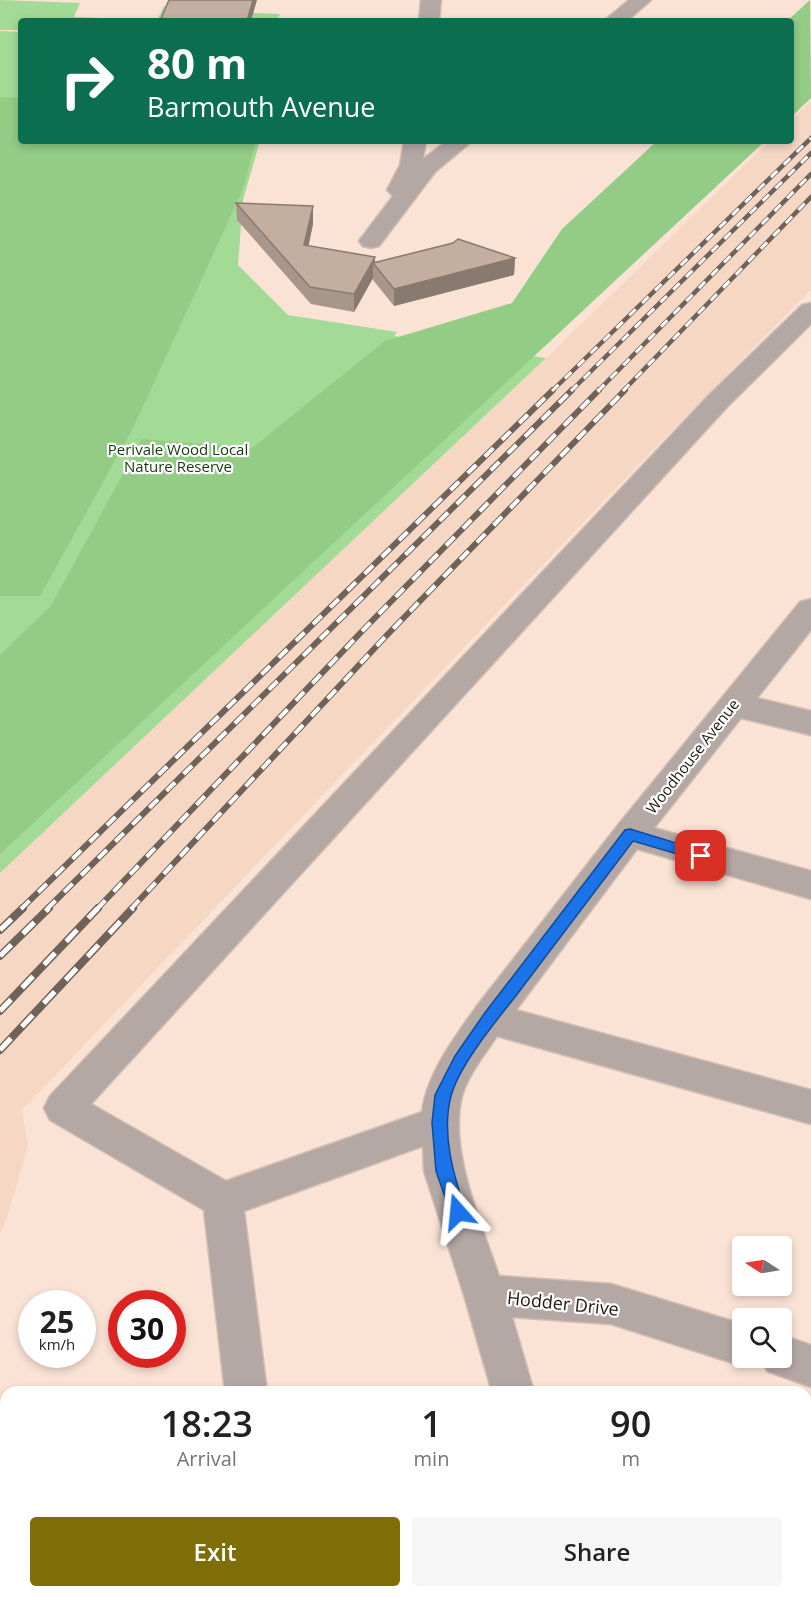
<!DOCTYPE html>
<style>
:root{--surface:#fff;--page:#f6f6f6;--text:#202124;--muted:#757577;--accent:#7f6d08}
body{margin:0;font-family:"Open Sans",sans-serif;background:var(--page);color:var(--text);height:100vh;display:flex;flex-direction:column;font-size:22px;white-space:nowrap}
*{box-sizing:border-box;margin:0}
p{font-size:20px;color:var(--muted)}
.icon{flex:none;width:33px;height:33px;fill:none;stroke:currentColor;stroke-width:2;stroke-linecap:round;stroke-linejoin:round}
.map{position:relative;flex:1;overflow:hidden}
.sheet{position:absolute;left:0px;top:1386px;width:812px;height:212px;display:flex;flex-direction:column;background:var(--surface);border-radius:18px 18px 0 0;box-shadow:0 3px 9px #0003}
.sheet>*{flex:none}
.banner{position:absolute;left:18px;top:18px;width:776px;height:126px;border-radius:6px;box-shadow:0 3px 9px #0003;background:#0b6e4f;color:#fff;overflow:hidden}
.needle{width:39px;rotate:282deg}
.tools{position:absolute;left:732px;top:1236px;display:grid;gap:12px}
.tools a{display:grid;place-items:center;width:60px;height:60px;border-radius:6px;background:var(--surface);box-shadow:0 3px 9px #0003;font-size:30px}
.speed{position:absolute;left:18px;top:1290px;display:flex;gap:12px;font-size:30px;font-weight:700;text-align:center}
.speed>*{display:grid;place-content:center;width:78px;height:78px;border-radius:50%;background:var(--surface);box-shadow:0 3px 9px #0003;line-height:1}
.speed small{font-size:15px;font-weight:400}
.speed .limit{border:9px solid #d22;background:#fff;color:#111}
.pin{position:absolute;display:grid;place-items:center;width:51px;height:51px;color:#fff;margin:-26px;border-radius:12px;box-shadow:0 3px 9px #0006}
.me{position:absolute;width:66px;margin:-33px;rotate:342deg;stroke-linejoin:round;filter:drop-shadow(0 0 4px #0008)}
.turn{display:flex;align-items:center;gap:21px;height:126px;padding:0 30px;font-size:27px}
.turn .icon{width:78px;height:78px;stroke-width:2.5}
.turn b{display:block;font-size:42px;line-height:51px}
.eta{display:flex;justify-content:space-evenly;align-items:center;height:102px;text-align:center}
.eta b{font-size:36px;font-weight:600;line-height:42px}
.action{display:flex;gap:12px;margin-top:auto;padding:12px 30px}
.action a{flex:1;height:69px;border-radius:6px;background:var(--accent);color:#fff;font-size:24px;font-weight:600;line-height:69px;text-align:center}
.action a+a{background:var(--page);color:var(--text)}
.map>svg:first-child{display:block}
.built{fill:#f5d7c4}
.green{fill:#a2da96}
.forest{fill:#92cc85}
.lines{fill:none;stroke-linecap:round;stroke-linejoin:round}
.minor-casing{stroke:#d3beb1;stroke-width:3}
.minor{fill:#b4a8a5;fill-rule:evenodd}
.rail-far2-casing{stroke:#6f6259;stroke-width:4.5}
.rail-far1-casing{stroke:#6f6259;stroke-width:6}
.rail-casing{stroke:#6f6259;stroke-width:8}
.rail-far2{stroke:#fff;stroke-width:3;stroke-dasharray:9;stroke-linecap:butt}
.rail-far1{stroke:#fff;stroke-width:4;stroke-dasharray:12;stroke-linecap:butt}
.rail{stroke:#fff;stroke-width:5;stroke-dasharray:16;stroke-linecap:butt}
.wall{fill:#a9968a}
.shaded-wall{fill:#897a70}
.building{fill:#c4aea0;stroke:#897a70;stroke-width:1.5}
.route{fill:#1a73e8;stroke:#114b97;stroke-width:1.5}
.labels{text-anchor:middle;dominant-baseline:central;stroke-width:4.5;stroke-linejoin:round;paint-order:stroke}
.park-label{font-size:15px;fill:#133a09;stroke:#fff}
.street-label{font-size:15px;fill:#201813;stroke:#fff}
.near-street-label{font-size:18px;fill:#201813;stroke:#fff}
</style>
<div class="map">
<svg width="811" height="1597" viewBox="0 0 811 1597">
<rect width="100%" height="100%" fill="#fae3d4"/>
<path class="built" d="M 811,101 L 811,290 L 644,459 L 22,1110 L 28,1146 L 7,1218 L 0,1234 L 0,873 L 546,358 L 770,141 L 790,141 L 791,121 Z"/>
<g class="green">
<path d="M 0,0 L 80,3 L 74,17 L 157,20 L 164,6 L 250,16 L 254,13 L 280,14 L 276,21 L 21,21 L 21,30 L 0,30 Z"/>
<path d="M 0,31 L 21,32 L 21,141 L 260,141 L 243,200 L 238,265 L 288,315 L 397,332 L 394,336 L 546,358 L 0,873 Z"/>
</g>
<g class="forest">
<path d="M 810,0 L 811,98 L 791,117 L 790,21 L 787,21 Z"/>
<path d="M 0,97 L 21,98 L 21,141 L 256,141 L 243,189 L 134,426 L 40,596 L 0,596 Z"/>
<path d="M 657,141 L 765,141 L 0,854 L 0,655 L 51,606 L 142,439 L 252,448 L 385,341 L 512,303 L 562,229 Z"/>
</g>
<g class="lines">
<g class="minor-casing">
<g id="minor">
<path d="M 421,0 L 441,0 L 439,21 L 419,21 Z"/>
<path d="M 629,0 L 651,0 L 627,21 L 604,21 Z"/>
<path d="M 404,141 L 426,141 L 423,159 L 447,141 L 472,141 L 435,172 L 379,246 L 371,248 L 363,246 L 359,241 L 393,196 L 387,190 L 400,165 Z"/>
<path d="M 811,303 L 811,324 L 727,407 L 91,1104 L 226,1181 L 422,1112 C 427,1073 454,1039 476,1007 L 618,825 L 800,602 L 811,599 L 811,630 L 757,698 L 811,711 L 811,735 L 741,718 L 654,828 L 811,871 L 811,899 L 637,849 L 516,1010 L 811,1090 L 811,1124 L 497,1036 C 485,1054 468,1075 462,1096 C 448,1150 482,1225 499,1276 L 611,1284 L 742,1324 L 742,1358 L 758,1358 L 757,1360 L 742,1366 L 611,1324 L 512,1317 L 534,1392 L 492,1392 L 464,1295 L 424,1171 L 423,1146 L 244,1211 L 267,1392 L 225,1392 L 204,1210 L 50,1120 L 44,1108 L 50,1096 L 709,395 L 802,305 Z"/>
<path d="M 782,1335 L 811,1345 L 811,1387 L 767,1371 L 762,1358 L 782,1358 Z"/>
<path d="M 6,1532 L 6,1588 L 0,1591 L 0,1535 Z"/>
<path d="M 247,1592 L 293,1592 L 294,1597 L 248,1597 Z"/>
<path d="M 546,1592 L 592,1592 L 594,1597 L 548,1597 Z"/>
</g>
</g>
<use href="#minor" class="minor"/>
<g class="rail-far2-casing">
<g id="rail-far2">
<path d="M 552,391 L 811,138"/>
<path d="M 571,391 L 811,153"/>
<path d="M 598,391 L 811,174"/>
<path d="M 623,391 L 811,197"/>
</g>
</g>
<g class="rail-far1-casing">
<g id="rail-far1">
<path d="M 21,909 L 553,390"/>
<path d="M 47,909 L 572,390"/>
<path d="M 97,909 L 367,626 L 599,390"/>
<path d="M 131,909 L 387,635 L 625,390"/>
</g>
</g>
<g class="rail-casing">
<g id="rail">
<path d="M 0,930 L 23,908"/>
<path d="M 0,956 L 49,908"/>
<path d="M 0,1011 L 98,908"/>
<path d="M 0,1050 L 133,908"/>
</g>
</g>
<use href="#rail-far2" class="rail-far2"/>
<use href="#rail-far1" class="rail-far1"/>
<use href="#rail" class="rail"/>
</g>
<path class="wall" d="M 236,203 L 313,224 L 308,246 L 375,257 L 375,262 L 515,258 L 514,275 L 394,306 L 373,280 L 373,278 L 354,312 L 311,304 L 237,220 Z"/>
<g class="shaded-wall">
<path d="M 253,0 L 257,0 L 251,21 L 247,21 Z"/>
<path d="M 313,206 L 313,224 L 305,263 L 304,245 Z"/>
<path d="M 375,257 L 375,265 L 373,263 L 373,278 L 354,312 L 354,294 Z"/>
<path d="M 515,258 L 514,275 L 394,306 L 394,289 Z"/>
</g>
<g class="building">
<path d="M 169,0 L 253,0 L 247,21 L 160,21 Z"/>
<path d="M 236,203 L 313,206 L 304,245 L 375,257 L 354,294 L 310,287 Z"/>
<path d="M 458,239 L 515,258 L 394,289 L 373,263 L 453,243 Z"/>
</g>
<path class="route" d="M 630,829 L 706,852 L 708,856 L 706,860 L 701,861 L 633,841 C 594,893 554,945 515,997 C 495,1022 459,1066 451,1096 C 441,1134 454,1177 466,1212 L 464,1217 L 458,1220 L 452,1217 L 436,1171 L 432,1123 L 435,1095 L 455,1056 L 484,1014 L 625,830 Z"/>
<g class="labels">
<g class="park-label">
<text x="178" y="449">Perivale Wood Local<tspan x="178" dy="17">Nature Reserve</tspan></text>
</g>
<g class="street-label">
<text transform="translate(692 756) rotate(-52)">Woodhouse Avenue</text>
</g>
<g class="near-street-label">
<text transform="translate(563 1303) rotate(6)">Hodder Drive</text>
</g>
</g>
</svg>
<div class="tools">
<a><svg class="needle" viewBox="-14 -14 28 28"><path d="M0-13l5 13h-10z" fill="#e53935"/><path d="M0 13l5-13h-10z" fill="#757577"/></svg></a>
<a><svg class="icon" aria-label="search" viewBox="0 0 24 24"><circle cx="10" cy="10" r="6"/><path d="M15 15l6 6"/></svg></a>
</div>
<div class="speed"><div>25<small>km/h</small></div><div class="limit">30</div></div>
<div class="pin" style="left:701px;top:856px;background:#d93025"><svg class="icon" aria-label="arrive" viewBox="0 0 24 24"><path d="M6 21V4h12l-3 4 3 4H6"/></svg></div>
<svg class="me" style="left:458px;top:1212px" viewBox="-20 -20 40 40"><path d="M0-17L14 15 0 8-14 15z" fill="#1a73e8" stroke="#fff" stroke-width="4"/></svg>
<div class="banner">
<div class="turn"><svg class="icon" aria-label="right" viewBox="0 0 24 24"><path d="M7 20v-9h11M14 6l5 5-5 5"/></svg><div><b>80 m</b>Barmouth Avenue</div></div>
</div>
<section class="sheet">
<div class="eta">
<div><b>18:23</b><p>Arrival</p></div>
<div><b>1</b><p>min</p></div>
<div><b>90</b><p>m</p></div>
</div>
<div class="action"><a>Exit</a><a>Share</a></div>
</section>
</div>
